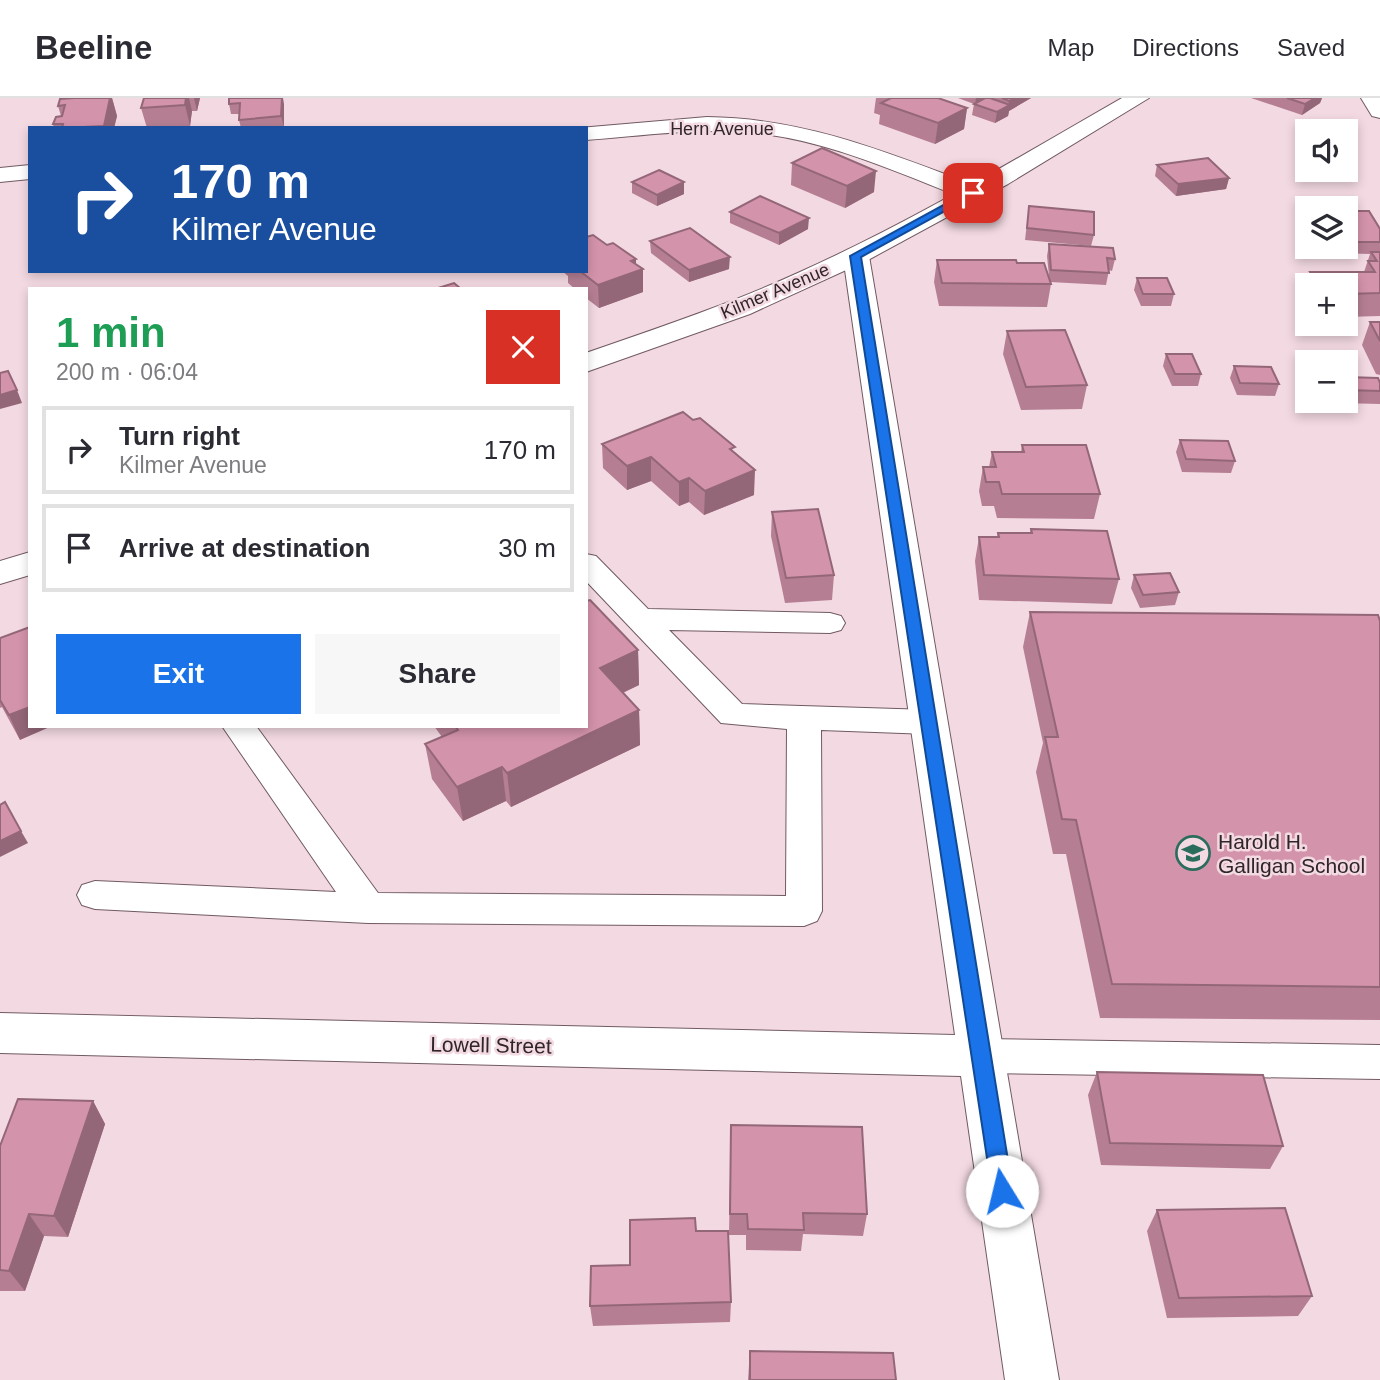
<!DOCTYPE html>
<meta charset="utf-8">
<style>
:root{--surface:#fff;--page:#f7f7f7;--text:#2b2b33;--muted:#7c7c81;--line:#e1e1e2;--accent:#1a73e8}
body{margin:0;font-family:Arial,sans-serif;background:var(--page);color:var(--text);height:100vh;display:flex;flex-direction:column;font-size:26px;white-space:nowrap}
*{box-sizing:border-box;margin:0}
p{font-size:23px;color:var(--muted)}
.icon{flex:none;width:38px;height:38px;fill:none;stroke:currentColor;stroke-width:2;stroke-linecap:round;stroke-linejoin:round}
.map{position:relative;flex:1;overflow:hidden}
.panel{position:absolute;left:28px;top:189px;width:560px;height:441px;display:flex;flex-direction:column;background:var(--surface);border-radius:0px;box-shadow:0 4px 10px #0003}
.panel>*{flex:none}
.top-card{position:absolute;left:28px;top:28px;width:560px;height:147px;border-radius:0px;box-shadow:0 4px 10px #0003;background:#1a4fa0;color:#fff;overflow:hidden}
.controls{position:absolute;left:1295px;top:21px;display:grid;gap:14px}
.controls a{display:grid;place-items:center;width:63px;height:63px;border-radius:0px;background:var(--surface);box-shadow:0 4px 10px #0003;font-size:35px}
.pin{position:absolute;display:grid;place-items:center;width:60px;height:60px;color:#fff;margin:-30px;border-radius:14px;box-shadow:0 4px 10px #0006}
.me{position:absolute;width:77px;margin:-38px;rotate:351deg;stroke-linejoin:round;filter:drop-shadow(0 0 5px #0008)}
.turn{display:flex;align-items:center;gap:24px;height:147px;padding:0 28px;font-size:32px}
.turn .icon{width:91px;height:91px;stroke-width:2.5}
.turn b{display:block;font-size:49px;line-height:60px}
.round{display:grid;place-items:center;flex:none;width:74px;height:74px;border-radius:0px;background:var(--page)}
.overview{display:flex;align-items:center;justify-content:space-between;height:119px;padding:0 28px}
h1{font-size:42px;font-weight:600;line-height:52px;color:#1e9e55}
.button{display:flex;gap:14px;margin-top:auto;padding:14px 28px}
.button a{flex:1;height:80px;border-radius:0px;background:var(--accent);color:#fff;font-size:28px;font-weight:600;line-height:80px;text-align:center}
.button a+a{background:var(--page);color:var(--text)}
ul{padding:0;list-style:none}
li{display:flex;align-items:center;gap:21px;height:88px;margin:0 14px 10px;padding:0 14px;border:4px solid var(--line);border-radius:0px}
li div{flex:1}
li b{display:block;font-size:26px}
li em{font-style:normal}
header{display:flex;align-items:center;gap:42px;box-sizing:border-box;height:98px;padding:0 35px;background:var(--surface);border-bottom:2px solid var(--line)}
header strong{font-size:33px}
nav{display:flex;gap:38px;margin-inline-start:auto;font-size:24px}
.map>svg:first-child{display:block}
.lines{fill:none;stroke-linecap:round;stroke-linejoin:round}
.service-casing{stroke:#715a62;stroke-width:2}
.minor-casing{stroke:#715a62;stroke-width:2}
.tertiary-casing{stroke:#715a62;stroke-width:2}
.service{fill:#fff;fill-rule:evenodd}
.minor{fill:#fff;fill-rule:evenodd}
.tertiary{fill:#fff;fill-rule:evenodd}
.wall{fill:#b57e93}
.shaded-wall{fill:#946778}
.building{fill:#d393ab;stroke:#946778;stroke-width:2}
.route{fill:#1a73e8;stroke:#114b97;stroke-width:2}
.labels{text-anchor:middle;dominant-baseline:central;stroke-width:5;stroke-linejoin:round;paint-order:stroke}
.far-street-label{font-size:18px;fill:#302629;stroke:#f3d9e2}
.poi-label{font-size:21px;fill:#302629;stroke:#f3d9e2;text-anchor:start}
.street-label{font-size:21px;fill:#302629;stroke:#f3d9e2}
</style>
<header>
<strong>Beeline</strong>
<nav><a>Map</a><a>Directions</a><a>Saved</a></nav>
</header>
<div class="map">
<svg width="1380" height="1282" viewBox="0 0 1380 1282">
<rect width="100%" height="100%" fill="#f3d9e2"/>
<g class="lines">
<g class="service-casing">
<g id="service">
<path d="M 586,456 L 596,458 L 648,511 L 830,515 L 841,518 L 845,525 L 841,532 L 830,535 L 669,532 L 742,606 L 929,612 L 941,616 L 945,624 L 941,632 L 929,636 L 821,632 L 822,813 L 817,823 L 804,828 L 368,825 L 95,811 L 82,807 L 77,797 L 82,787 L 95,783 L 336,794 L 222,628 L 256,628 L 378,795 L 786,798 L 787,631 L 721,625 L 586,483 Z"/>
<path d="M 981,941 L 1380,947 L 1380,981 L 981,975 L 967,970 L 961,958 L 967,946 Z"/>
</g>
</g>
<g class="minor-casing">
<g id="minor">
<path d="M 1361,0 L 1380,0 L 1380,20 L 1372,18 Z"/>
<path d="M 707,19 C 806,20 891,56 982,90 L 985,95 L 982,100 L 964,100 C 896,74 829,43 756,35 C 700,29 643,38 586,42 L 586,30 L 579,30 Z"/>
<path d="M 30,67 L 30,81 L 0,84 L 0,70 Z"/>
<path d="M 856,150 L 865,152 L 869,158 L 1059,1282 L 1005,1282 L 961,978 L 0,955 L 0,915 L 955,937 L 843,158 L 847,152 Z"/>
</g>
</g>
<g class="tertiary-casing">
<g id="tertiary">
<path d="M 1122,0 L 1149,0 L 1008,86 L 868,162 L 750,216 L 586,274 L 586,255 C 658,230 730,206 800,174 C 911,124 1016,61 1122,0 Z"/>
<path d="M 30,454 L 30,477 L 0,486 L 0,463 Z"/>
</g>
</g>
<use href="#service" class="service"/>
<use href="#minor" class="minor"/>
<use href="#tertiary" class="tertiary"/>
</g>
<g class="wall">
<path d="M 74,0 L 112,0 L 117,18 L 114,30 L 54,30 L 53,26 L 61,18 L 58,8 Z"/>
<path d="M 144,0 L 200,0 L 197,13 L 192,13 L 190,28 L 167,30 L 147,30 L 141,10 Z"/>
<path d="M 229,0 L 284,6 L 284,29 L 241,30 L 239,22 L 239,16 L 231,16 L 229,6 Z"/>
<path d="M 876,0 L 938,0 L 967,10 L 964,31 L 935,46 L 879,26 L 880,17 L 874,15 Z"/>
<path d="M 958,0 L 1031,0 L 1009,13 L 1008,18 L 995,25 L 972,17 L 974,6 Z"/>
<path d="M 1251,0 L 1322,0 L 1320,5 L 1302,17 Z"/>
<path d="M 792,65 L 874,94 L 845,110 L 791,87 Z"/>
<path d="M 1157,67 L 1229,80 L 1226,91 L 1176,98 L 1155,78 Z"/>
<path d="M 632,84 L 684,96 L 657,108 L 632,95 Z"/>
<path d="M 1029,108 L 1094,137 L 1091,148 L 1025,142 Z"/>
<path d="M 1346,113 L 1380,131 L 1380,218 L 1346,219 L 1346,187 L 1307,187 L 1307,204 L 1303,197 L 1310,174 L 1364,174 L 1370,156 L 1335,155 L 1331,149 L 1346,149 Z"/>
<path d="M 730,114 L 808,131 L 779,147 L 730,125 Z"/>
<path d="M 650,143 L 729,171 L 689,184 L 651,155 Z"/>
<path d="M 1049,146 L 1115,161 L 1112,173 L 1109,172 L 1106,187 L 1050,184 L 1051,186 L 1047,209 L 939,208 L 934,184 L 937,162 L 1017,165 L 1049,178 L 1047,158 Z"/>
<path d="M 607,147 L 636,161 L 636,166 L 643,194 L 599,210 L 586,200 L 586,191 L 575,191 L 568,185 L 568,178 L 562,173 L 586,173 Z"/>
<path d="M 1137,180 L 1174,196 L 1171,208 L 1141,208 L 1134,192 Z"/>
<path d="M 1370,224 L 1380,224 L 1380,277 L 1376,276 L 1362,247 Z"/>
<path d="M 1007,233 L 1087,287 L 1082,311 L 1021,312 L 1003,256 Z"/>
<path d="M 1166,256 L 1201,276 L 1198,288 L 1172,288 L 1163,268 Z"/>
<path d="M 1234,268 L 1279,286 L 1275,298 L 1237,297 L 1230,280 Z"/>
<path d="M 1346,279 L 1380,293 L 1380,306 L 1340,305 L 1339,303 L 1346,303 Z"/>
<path d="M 1180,342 L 1235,363 L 1231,375 L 1182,374 L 1176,354 Z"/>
<path d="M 602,346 L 735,356 L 754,397 L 704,417 L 689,404 L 679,408 L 651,383 L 627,392 L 603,370 Z"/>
<path d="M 1022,347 L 1100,396 L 1094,421 L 997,420 L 994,408 L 982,408 L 979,393 L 983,369 L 989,369 L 992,354 L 1021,354 Z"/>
<path d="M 772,414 L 834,477 L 832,502 L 785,505 L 771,438 Z"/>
<path d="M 1031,431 L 1119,481 L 1112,506 L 979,502 L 975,463 L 979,439 L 997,439 L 998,435 L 1030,435 Z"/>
<path d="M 1134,477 L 1179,494 L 1175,507 L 1140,510 L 1131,490 Z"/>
<path d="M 1030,514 L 1380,523 L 1380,922 L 1100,920 L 1066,756 L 1053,756 L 1036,674 L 1043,645 L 1023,549 Z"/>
<path d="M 0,540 L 20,642 L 2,609 L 0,610 Z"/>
<path d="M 638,552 L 639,587 L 623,595 L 639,612 L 640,647 L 511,709 L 506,703 L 463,723 L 432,681 L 425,646 L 442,639 L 434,628 L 586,628 Z"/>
<path d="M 1097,974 L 1283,1048 L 1270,1071 L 1101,1067 L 1088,997 Z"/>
<path d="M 93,1003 L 105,1026 L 68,1139 L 44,1138 L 25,1193 L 0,1193 L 0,1048 Z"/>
<path d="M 731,1027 L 867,1116 L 863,1138 L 803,1136 L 801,1153 L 746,1152 L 746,1137 L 729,1137 Z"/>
<path d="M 1157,1112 L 1312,1198 L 1298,1218 L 1167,1220 L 1147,1133 Z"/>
<path d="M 696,1133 L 731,1204 L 730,1224 L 593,1228 L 590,1208 L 630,1167 Z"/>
<path d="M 750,1253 L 896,1282 L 748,1282 Z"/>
</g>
<g class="shaded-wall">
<path d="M 110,0 L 112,0 L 117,18 L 114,30 L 104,30 Z"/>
<path d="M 186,0 L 189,0 L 192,13 L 190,28 L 185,7 Z"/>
<path d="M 194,0 L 200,0 L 197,13 Z"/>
<path d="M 282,0 L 283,0 L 284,6 L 284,29 L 281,18 Z"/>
<path d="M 976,0 L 982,0 L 981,4 L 975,7 Z"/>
<path d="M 1014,0 L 1031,0 L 1009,13 L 1008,18 L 995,25 L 997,14 L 1008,8 L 1009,3 Z"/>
<path d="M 1315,0 L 1322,0 L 1320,5 L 1302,17 L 1305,6 Z"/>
<path d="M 967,10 L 964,31 L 935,46 L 938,25 Z"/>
<path d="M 876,73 L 874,94 L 845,110 L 847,88 Z"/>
<path d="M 1229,80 L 1226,91 L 1176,98 L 1178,86 Z"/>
<path d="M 684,84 L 684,96 L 657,108 L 657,97 Z"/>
<path d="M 809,120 L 808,131 L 779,147 L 779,135 Z"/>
<path d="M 730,159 L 729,171 L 689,184 L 689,172 Z"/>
<path d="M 636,161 L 636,174 L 643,171 L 643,194 L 599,210 L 598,187 L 631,163 Z"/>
<path d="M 17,292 L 22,305 L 0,311 L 0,297 Z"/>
<path d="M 651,359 L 651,383 L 627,392 L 627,368 Z"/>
<path d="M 755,372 L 754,397 L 704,417 L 705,393 Z"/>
<path d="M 689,380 L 689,404 L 679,408 L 679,384 Z"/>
<path d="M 638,552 L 639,587 L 602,604 L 600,570 Z"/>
<path d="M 30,609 L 30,628 L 52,628 L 20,642 L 9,617 Z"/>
<path d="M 639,612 L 640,647 L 511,709 L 507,675 Z"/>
<path d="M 502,669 L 506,703 L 463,723 L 457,689 Z"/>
<path d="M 21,733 L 28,745 L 0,759 L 0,743 Z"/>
<path d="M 93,1003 L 105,1026 L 68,1139 L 54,1118 Z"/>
<path d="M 29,1116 L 44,1138 L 25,1193 L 9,1173 Z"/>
</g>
<g class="building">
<path d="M 74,0 L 110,0 L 104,28 L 62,30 L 63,26 L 53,26 L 56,19 L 62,18 L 65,7 L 58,8 L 60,1 Z"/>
<path d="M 144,0 L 186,0 L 185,7 L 141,10 Z"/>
<path d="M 229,0 L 282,0 L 281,18 L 239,22 L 240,5 L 229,6 Z"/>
<path d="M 891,0 L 938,0 L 967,10 L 938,25 L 881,5 Z"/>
<path d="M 985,0 L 990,0 L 1010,7 L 997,14 L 974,6 Z"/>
<path d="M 1002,0 L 1014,0 L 1009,3 Z"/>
<path d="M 1287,0 L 1315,0 L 1305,6 Z"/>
<path d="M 822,50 L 876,73 L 847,88 L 792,65 Z"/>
<path d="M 1208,60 L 1229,80 L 1178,86 L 1157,67 Z"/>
<path d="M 659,72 L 684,84 L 657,97 L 632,84 Z"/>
<path d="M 760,98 L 809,120 L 779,135 L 730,114 Z"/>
<path d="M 1029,108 L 1094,114 L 1094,137 L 1027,130 Z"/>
<path d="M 1346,113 L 1369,113 L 1380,131 L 1380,144 L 1346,144 Z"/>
<path d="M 690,130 L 730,159 L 689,172 L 650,143 Z"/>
<path d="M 593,137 L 607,147 L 613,145 L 636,161 L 631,163 L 643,171 L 598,187 L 580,173 L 586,173 L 586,139 Z"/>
<path d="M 1049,146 L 1113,150 L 1115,161 L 1107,160 L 1109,175 L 1051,172 Z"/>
<path d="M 1371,154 L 1380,154 L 1380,195 L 1346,196 L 1346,187 L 1318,187 L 1310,174 L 1375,174 L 1368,163 L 1377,163 Z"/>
<path d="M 937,162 L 1016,162 L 1017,165 L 1044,165 L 1051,186 L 942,185 Z"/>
<path d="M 1137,180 L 1167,180 L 1174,196 L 1143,196 Z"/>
<path d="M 454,185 L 461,191 L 435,191 Z"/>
<path d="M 1370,224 L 1380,224 L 1380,243 Z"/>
<path d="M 1065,232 L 1087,287 L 1026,289 L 1007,233 Z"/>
<path d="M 1166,256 L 1192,256 L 1201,276 L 1175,276 Z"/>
<path d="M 1234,268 L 1271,269 L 1279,286 L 1240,285 Z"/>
<path d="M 8,273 L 17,292 L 0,297 L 0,275 Z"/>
<path d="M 1346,279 L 1378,280 L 1380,285 L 1380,293 L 1346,292 Z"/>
<path d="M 683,314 L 693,322 L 700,320 L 735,349 L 730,351 L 755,372 L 705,393 L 689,380 L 679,384 L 651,359 L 627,368 L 602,346 Z"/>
<path d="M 1180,342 L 1228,343 L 1235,363 L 1186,361 Z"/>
<path d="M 1022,347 L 1086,347 L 1100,396 L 1002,396 L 999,384 L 986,384 L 983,369 L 996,369 L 992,354 L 1024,354 Z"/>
<path d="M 818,411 L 834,477 L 786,480 L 772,414 Z"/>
<path d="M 1031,431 L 1107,433 L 1119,481 L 984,477 L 979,439 L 999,439 L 998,435 L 1032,435 Z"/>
<path d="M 1170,475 L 1179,494 L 1143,497 L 1134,477 Z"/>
<path d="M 590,502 L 638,552 L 600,570 L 639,612 L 507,675 L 502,669 L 457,689 L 425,646 L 458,632 L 455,628 L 586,628 L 586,503 Z"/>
<path d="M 1030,514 L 1378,517 L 1380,523 L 1380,889 L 1112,886 L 1076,722 L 1062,721 L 1045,639 L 1058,639 Z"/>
<path d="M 30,529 L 30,609 L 9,617 L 0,602 L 0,540 Z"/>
<path d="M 5,704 L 21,733 L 0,743 L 0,707 Z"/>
<path d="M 1097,974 L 1263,977 L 1283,1048 L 1110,1045 Z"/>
<path d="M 18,1001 L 93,1003 L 54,1118 L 29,1116 L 9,1173 L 0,1172 L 0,1048 Z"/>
<path d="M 731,1027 L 862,1029 L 867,1116 L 803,1115 L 804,1132 L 748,1131 L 747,1116 L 730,1116 Z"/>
<path d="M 1285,1110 L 1312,1198 L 1179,1200 L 1157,1112 Z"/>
<path d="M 695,1120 L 696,1133 L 728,1133 L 731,1204 L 590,1208 L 591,1168 L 630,1167 L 630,1122 Z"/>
<path d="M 750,1253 L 893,1255 L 896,1282 L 750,1282 Z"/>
</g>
<path class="route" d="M 969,93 L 978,95 L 861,159 L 1013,1093 L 1009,1100 L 1002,1103 L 995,1100 L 992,1093 L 850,158 Z"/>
<defs>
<g id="school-ring" transform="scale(1.75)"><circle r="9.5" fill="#f3d9e2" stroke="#2b6d5d" stroke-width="1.5"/><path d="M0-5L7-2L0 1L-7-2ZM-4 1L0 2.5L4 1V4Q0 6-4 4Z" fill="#2b6d5d"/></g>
</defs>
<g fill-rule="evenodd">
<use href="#school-ring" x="1193" y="755"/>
</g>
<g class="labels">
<g class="far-street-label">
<text x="722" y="31">Hern Avenue</text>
<text transform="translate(775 193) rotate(-23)">Kilmer Avenue</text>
</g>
<g class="poi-label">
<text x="1218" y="743">Harold H.<tspan x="1218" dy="24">Galligan School</tspan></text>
</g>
<g class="street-label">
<text transform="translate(491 947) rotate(1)">Lowell Street</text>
</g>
</g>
</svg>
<div class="controls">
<a><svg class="icon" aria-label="sound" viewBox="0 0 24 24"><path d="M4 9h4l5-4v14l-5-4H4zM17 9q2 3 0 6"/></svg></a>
<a><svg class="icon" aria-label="layers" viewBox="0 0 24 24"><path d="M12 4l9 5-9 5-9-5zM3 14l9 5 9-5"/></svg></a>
<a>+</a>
<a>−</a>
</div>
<div class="pin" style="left:973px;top:95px;background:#d93025"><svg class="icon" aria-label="arrive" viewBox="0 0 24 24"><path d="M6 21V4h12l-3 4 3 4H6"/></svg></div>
<svg class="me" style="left:1002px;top:1093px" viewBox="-20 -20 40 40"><circle r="19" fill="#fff"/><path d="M0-13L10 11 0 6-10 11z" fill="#1a73e8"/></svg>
<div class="top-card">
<div class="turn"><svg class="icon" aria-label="right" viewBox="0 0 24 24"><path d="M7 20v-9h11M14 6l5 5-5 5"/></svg><div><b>170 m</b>Kilmer Avenue</div></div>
</div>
<section class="panel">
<div class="overview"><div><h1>1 min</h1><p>200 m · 06:04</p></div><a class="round" style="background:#d93025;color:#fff"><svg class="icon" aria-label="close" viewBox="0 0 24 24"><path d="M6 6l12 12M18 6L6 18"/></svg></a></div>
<ul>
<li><svg class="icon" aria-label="right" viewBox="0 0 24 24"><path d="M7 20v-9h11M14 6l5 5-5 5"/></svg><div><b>Turn right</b><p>Kilmer Avenue</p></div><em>170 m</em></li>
<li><svg class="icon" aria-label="arrive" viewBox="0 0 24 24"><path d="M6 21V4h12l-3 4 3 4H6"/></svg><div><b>Arrive at destination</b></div><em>30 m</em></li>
</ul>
<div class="button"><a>Exit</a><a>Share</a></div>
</section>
</div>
